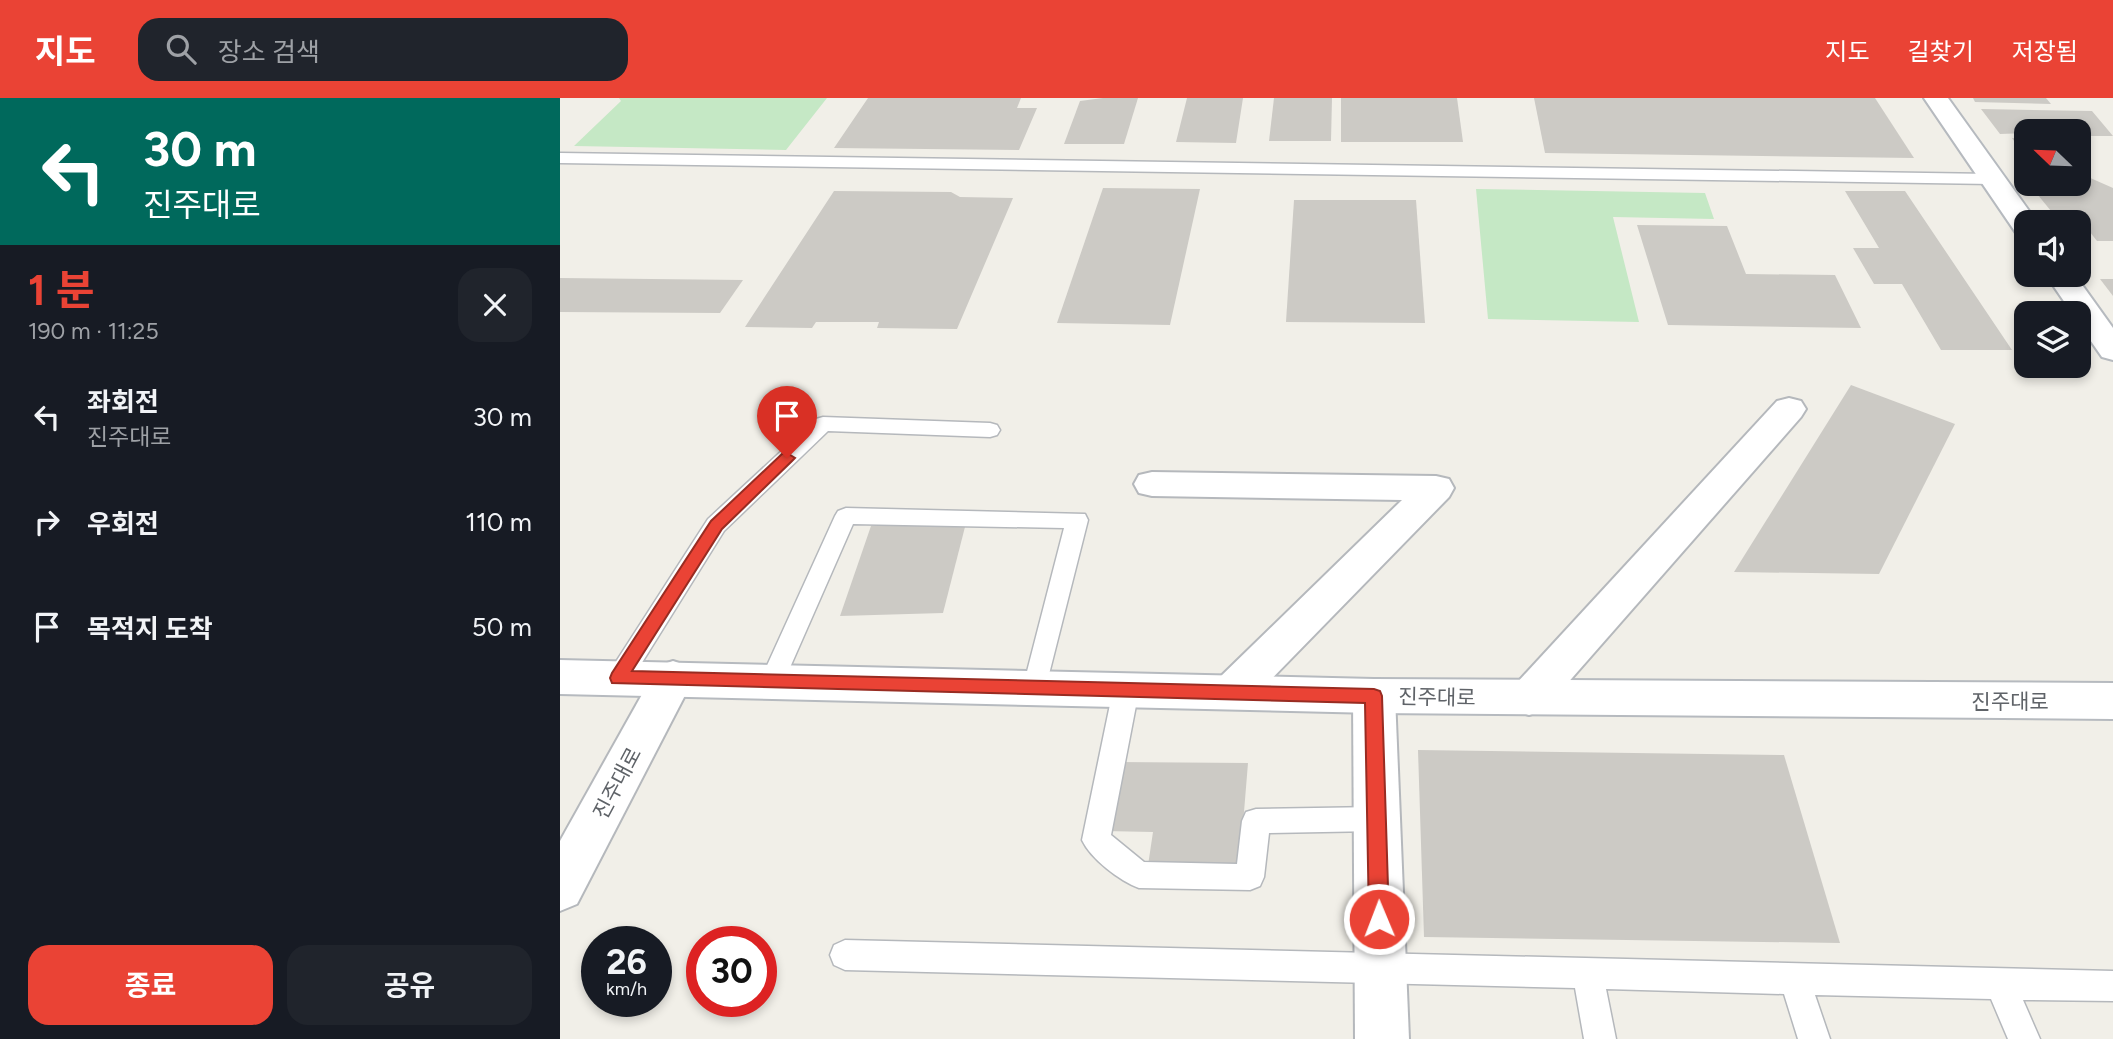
<!DOCTYPE html>
<html lang="ko">
<meta charset="utf-8">
<style>
:root{--surface:#171b24;--page:#20242c;--text:#f1f3f6;--muted:#9ea1a6;--accent:#ea4335}
body{margin:0;font-family:Figtree,"Noto Sans KR",sans-serif;background:var(--page);color:var(--text);height:100vh;display:flex;flex-direction:column;font-size:26px;white-space:nowrap}
*{box-sizing:border-box;margin:0}
p{font-size:23px;color:var(--muted)}
.icon{flex:none;width:38px;height:38px;fill:none;stroke:currentColor;stroke-width:2;stroke-linecap:round;stroke-linejoin:round}
.map{position:relative;flex:1;overflow:hidden}
.panel{display:flex;flex-direction:column;background:var(--surface);width:560px}
.panel>*{flex:none}
.guide{background:#00695c;color:#fff;overflow:hidden}
.needle{width:46px;rotate:293deg}
.tools{position:absolute;left:1454px;top:21px;display:grid;gap:14px}
.tools a{display:grid;place-items:center;width:77px;height:77px;border-radius:14px;background:var(--surface);box-shadow:0 4px 10px #0003;font-size:35px}
.speed{position:absolute;left:21px;top:828px;display:flex;gap:14px;font-size:35px;font-weight:700;text-align:center}
.speed>*{display:grid;place-content:center;width:91px;height:91px;border-radius:50%;background:var(--surface);box-shadow:0 4px 10px #0003;line-height:1}
.speed small{font-size:18px;font-weight:400}
.speed .limit{border:10px solid #d22;background:#fff;color:#111}
.pin{position:absolute;display:grid;place-items:center;width:60px;height:60px;color:#fff;margin:-72px -30px;border-radius:50% 50% 50% 0;rotate:-45deg;box-shadow:0 0 7px #0007}
.pin .icon{rotate:45deg}
.me{position:absolute;width:77px;margin:-38px;rotate:359deg;stroke-linejoin:round;filter:drop-shadow(0 0 5px #0008)}
.turn{display:flex;align-items:center;gap:24px;height:147px;padding:0 28px;font-size:32px}
.turn .icon{width:91px;height:91px;stroke-width:2.5}
.turn b{display:block;font-size:49px;line-height:60px}
.round{display:grid;place-items:center;flex:none;width:74px;height:74px;border-radius:21px;background:var(--page)}
.head{display:flex;align-items:center;justify-content:space-between;height:119px;padding:0 28px}
h1{font-size:42px;font-weight:700;line-height:52px;color:var(--accent)}
.button{display:flex;gap:14px;margin-top:auto;padding:14px 28px}
.button a{flex:1;height:80px;border-radius:21px;background:var(--accent);color:#fff;font-size:28px;font-weight:700;line-height:80px;text-align:center}
.button a+a{background:var(--page);color:var(--text)}
ul{padding:0;list-style:none}
li{display:flex;align-items:center;gap:21px;height:105px;padding:0 28px}
li div{flex:1}
li b{display:block;font-size:26px}
li em{font-style:normal}
header{display:flex;align-items:center;gap:42px;box-sizing:border-box;height:98px;padding:0 35px;background:var(--accent);color:#fff}
header strong{font-size:33px}
nav{display:flex;gap:38px;margin-inline-start:auto;font-size:24px}
.search{width:490px;height:63px;background:var(--page);display:flex;align-items:center;gap:18px;box-sizing:border-box;padding:0 24px;border-radius:21px;color:var(--muted);font-size:26px}
main{display:flex;flex:1;min-height:0}
.map>svg:first-child{display:block}
.green{fill:#c5e8c5}
.building{fill:#cccac5}
.lines{fill:none;stroke-linecap:round;stroke-linejoin:round}
.lane-casing{stroke:#b5b8bc;stroke-width:3}
.street-casing{stroke:#b5b8bc;stroke-width:4}
.secondary-casing{stroke:#b6babf;stroke-width:4}
.lane{fill:#fff;fill-rule:evenodd}
.street{fill:#fff;fill-rule:evenodd}
.secondary{fill:#fff;fill-rule:evenodd}
.route{fill:#ea4335;stroke:#982c22;stroke-width:2}
.labels{text-anchor:middle;dominant-baseline:central;stroke-width:5;stroke-linejoin:round;paint-order:stroke}
.street-label{font-size:21px;fill:#5f6368;stroke:#fff}
</style>
<header>
<strong>지도</strong>
<div class="search"><svg class="icon" aria-label="search" viewBox="0 0 24 24"><circle cx="10" cy="10" r="6"/><path d="M15 15l6 6"/></svg>장소 검색</div>
<nav><a>지도</a><a>길찾기</a><a>저장됨</a></nav>
</header>
<main>
<section class="panel">
<div class="guide">
<div class="turn"><svg class="icon" aria-label="left" viewBox="0 0 24 24"><path d="M17 20v-9H6M10 6l-5 5 5 5"/></svg><div><b>30 m</b>진주대로</div></div>
</div>
<div class="head"><div><h1>1 분</h1><p>190 m · 11:25</p></div><a class="round"><svg class="icon" aria-label="close" viewBox="0 0 24 24"><path d="M6 6l12 12M18 6L6 18"/></svg></a></div>
<ul>
<li><svg class="icon" aria-label="left" viewBox="0 0 24 24"><path d="M17 20v-9H6M10 6l-5 5 5 5"/></svg><div><b>좌회전</b><p>진주대로</p></div><em>30 m</em></li>
<li><svg class="icon" aria-label="right" viewBox="0 0 24 24"><path d="M7 20v-9h11M14 6l5 5-5 5"/></svg><div><b>우회전</b></div><em>110 m</em></li>
<li><svg class="icon" aria-label="arrive" viewBox="0 0 24 24"><path d="M6 21V4h12l-3 4 3 4H6"/></svg><div><b>목적지 도착</b></div><em>50 m</em></li>
</ul>
<div class="button"><a>종료</a><a>공유</a></div>
</section>
<div class="map">
<svg width="1553" height="941" viewBox="0 0 1553 941">
<rect width="100%" height="100%" fill="#f1efe8"/>
<g class="green">
<path d="M 59,0 L 267,0 L 226,52 L 14,48 L 61,3 Z"/>
<path d="M 916,91 L 1145,95 L 1154,121 L 1053,119 L 1079,224 L 928,221 Z"/>
</g>
<g class="building">
<path d="M 308,0 L 461,0 L 457,10 L 477,10 L 459,52 L 274,50 Z"/>
<path d="M 543,0 L 578,0 L 564,46 L 504,46 L 520,3 Z"/>
<path d="M 627,0 L 683,0 L 676,45 L 616,44 Z"/>
<path d="M 714,0 L 772,0 L 771,43 L 709,43 Z"/>
<path d="M 781,0 L 897,0 L 903,44 L 781,44 Z"/>
<path d="M 974,0 L 1315,0 L 1354,60 L 985,55 Z"/>
<path d="M 1413,0 L 1486,0 L 1491,6 L 1415,4 Z"/>
<path d="M 1421,11 L 1532,13 L 1553,38 L 1519,38 L 1519,33 L 1440,36 Z"/>
<path d="M 1452,40 L 1466,41 L 1466,60 Z"/>
<path d="M 1519,75 L 1553,90 L 1553,143 L 1537,143 L 1526,129 L 1519,128 L 1519,124 L 1500,124 L 1469,86 L 1519,86 Z"/>
<path d="M 543,90 L 640,91 L 610,227 L 497,225 Z"/>
<path d="M 274,93 L 391,94 L 400,99 L 453,100 L 397,231 L 317,230 L 319,224 L 256,224 L 252,230 L 185,229 Z"/>
<path d="M 1285,93 L 1345,93 L 1452,252 L 1381,252 L 1342,186 L 1314,186 L 1293,150 L 1319,150 Z"/>
<path d="M 734,102 L 856,102 L 865,225 L 726,224 Z"/>
<path d="M 1077,127 L 1167,128 L 1186,176 L 1275,177 L 1301,230 L 1108,227 Z"/>
<path d="M 0,180 L 183,182 L 160,215 L 0,214 Z"/>
<path d="M 1540,181 L 1553,181 L 1553,198 Z"/>
<path d="M 1291,287 L 1395,326 L 1319,476 L 1174,474 Z"/>
<path d="M 406,425 L 383,515 L 280,518 L 311,428 Z"/>
<path d="M 858,652 L 1224,657 L 1280,845 L 864,839 Z"/>
<path d="M 556,664 L 688,665 L 679,775 L 587,774 L 593,734 L 544,733 Z"/>
</g>
<g class="lines">
<g class="lane-casing">
<g id="lane">
<path d="M 0,55 L 1432,76 L 1440,81 L 1432,86 L 0,65 Z"/>
<path d="M 263,319 L 430,325 L 437,327 L 440,332 L 437,337 L 430,339 L 268,333 L 164,433 L 68,587 L 59,590 L 50,587 L 47,580 L 50,573 L 148,421 L 256,321 Z"/>
<path d="M 286,410 L 525,416 L 528,422 L 484,596 L 475,599 L 466,596 L 463,589 L 504,430 L 293,426 L 221,590 L 212,593 L 203,590 L 200,583 L 275,418 L 278,413 Z"/>
<path d="M 566,582 L 575,585 L 579,592 L 551,737 L 584,764 L 677,766 L 682,723 L 686,714 L 696,711 L 816,709 L 826,712 L 830,721 L 826,730 L 816,733 L 709,735 L 704,779 L 700,788 L 690,792 L 579,790 C 560,783 531,761 522,742 L 553,592 L 557,585 Z"/>
<path d="M 285,842 L 1553,873 L 1553,903 L 1463,902 L 1480,941 L 1448,941 L 1431,901 L 1255,897 L 1270,941 L 1238,941 L 1224,896 L 1046,891 L 1056,941 L 1024,941 L 1015,890 L 285,872 L 274,867 L 270,857 L 274,847 Z"/>
</g>
</g>
<g class="street-casing">
<g id="street">
<path d="M 1229,300 L 1241,303 L 1246,311 L 1241,319 L 984,612 L 969,617 L 954,612 L 948,600 L 954,588 L 1217,303 Z"/>
<path d="M 592,374 L 876,378 L 889,381 L 894,390 L 889,399 L 687,606 L 672,611 L 657,606 L 651,594 L 657,582 L 842,402 L 592,398 L 579,395 L 574,386 L 579,377 Z"/>
<path d="M 113,563 L 128,568 L 134,580 L 17,806 L 0,813 L 0,743 L 98,568 Z"/>
<path d="M 814,581 L 829,586 L 835,598 L 849,941 L 795,941 L 793,598 L 799,586 Z"/>
</g>
</g>
<g class="secondary-casing">
<g id="secondary">
<path d="M 1364,0 L 1388,0 L 1477,124 L 1466,124 L 1466,137 L 1456,135 Z"/>
<path d="M 1486,177 L 1515,177 L 1553,230 L 1553,262 L 1542,259 L 1519,226 L 1519,215 L 1512,215 Z"/>
<path d="M 0,562 L 814,581 L 1553,585 L 1553,621 L 814,615 L 0,596 Z"/>
</g>
</g>
<use href="#lane" class="lane"/>
<use href="#street" class="street"/>
<use href="#secondary" class="secondary"/>
</g>
<path class="route" d="M 227,355 L 235,360 L 232,363 L 162,431 L 72,573 L 814,591 L 820,593 L 822,598 L 829,821 L 826,828 L 819,831 L 812,828 L 809,821 L 805,605 L 52,585 L 50,580 L 52,575 L 151,423 L 222,356 Z"/>
<g class="labels">
<g class="street-label">
<text transform="translate(877 599) rotate(1)">진주대로</text>
<text x="1450" y="603">진주대로</text>
<text transform="translate(57 685) rotate(-62)">진주대로</text>
</g>
</g>
</svg>
<div class="tools">
<a><svg class="needle" viewBox="-14 -14 28 28"><path d="M0-13l5 13h-10z" fill="#e53935"/><path d="M0 13l5-13h-10z" fill="#9ea1a6"/></svg></a>
<a><svg class="icon" aria-label="sound" viewBox="0 0 24 24"><path d="M4 9h4l5-4v14l-5-4H4zM17 9q2 3 0 6"/></svg></a>
<a><svg class="icon" aria-label="layers" viewBox="0 0 24 24"><path d="M12 4l9 5-9 5-9-5zM3 14l9 5 9-5"/></svg></a>
</div>
<div class="speed"><div>26<small>km/h</small></div><div class="limit">30</div></div>
<div class="pin" style="left:227px;top:360px;background:#d93025"><svg class="icon" aria-label="arrive" viewBox="0 0 24 24"><path d="M6 21V4h12l-3 4 3 4H6"/></svg></div>
<svg class="me" style="left:819px;top:821px" viewBox="-20 -20 40 40"><circle r="17" fill="#ea4335" stroke="#fff" stroke-width="3"/><path d="M0-11L8 9 0 5-8 9z" fill="#fff"/></svg>
</div>
</main>
